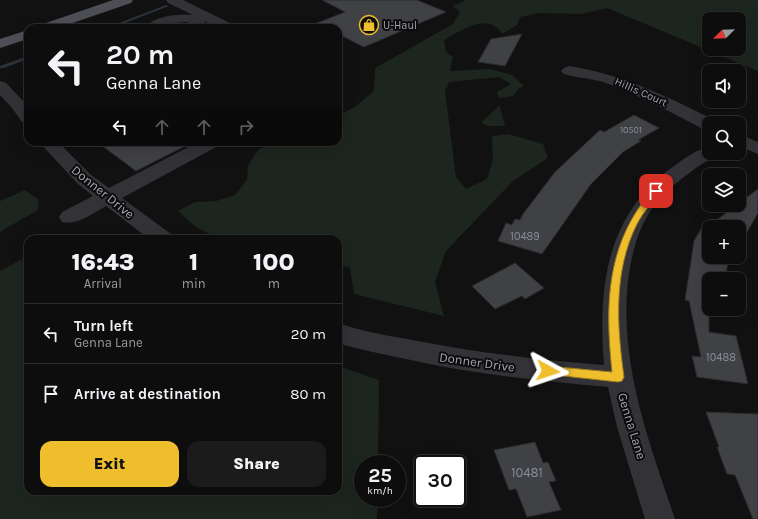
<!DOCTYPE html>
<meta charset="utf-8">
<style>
:root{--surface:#0d0d0e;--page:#1b1b1c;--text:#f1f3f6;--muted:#9a9c9e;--line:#2d2d2e;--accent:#eebe2d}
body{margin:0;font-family:Karla,sans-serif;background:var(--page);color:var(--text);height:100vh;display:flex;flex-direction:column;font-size:15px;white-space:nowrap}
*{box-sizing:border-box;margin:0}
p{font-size:13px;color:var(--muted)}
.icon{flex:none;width:22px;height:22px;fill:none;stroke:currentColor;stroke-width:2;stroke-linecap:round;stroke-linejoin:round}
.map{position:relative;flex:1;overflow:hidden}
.sheet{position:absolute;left:24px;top:235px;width:318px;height:260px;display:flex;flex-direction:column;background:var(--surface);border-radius:12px;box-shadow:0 4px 16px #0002,0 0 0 1px var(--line)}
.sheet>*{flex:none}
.banner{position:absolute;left:24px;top:24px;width:318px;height:122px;border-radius:12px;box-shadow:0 4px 16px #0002,0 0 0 1px var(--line);background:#0d0d0e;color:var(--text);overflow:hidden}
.needle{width:26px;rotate:247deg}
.controls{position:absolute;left:702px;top:12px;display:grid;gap:8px}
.controls a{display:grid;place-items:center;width:44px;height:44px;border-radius:8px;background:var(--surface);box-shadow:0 4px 16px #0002,0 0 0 1px var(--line);font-size:20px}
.speed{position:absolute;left:354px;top:455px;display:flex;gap:8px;font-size:20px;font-weight:700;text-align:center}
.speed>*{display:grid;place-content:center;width:52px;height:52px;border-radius:50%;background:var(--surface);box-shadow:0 4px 16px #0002,0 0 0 1px var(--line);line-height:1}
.speed small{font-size:10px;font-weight:400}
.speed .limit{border:2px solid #111;border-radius:6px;background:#fff;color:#111}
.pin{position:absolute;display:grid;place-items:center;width:34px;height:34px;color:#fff;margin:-17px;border-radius:8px;box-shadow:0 2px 6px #0006}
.me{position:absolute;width:44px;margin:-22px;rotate:95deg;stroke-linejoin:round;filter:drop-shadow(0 0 3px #0008)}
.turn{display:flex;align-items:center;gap:14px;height:84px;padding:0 16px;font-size:18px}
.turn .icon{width:52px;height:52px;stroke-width:2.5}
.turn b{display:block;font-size:28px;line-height:34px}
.lanes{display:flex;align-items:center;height:38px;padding:0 16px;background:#0003;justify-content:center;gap:20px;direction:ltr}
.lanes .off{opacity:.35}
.eta{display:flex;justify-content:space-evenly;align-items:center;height:68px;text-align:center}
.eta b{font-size:24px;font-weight:800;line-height:28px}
.cta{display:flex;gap:8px;margin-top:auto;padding:8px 16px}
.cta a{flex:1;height:46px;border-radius:12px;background:var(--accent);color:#111;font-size:16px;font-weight:800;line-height:46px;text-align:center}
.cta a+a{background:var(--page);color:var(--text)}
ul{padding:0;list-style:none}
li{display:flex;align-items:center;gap:12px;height:60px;padding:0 16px;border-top:1px solid var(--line)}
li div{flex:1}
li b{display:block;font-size:15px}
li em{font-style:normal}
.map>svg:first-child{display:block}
.green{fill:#1d251f;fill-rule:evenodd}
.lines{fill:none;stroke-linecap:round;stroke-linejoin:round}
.stream{fill:#2b323a;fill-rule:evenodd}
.building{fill:#404145;stroke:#2b2b2e}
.minor{fill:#323237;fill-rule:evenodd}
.major{fill:#4e4f56;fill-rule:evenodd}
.route{fill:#eebe2d;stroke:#9b7c1d}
.labels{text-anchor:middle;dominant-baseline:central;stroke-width:4;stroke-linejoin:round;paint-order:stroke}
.far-number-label{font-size:9px;fill:#8a8d98}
.far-poi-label{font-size:11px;fill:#a2a6b3;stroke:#0c0c0d;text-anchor:start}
.far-street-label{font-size:11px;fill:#a2a6b3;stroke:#0c0c0d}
.number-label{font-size:11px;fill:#8a8d98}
.street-label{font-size:13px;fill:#a2a6b3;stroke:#0c0c0d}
.near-number-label{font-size:13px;fill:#8a8d98}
</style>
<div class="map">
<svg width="758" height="519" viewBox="0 0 758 519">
<rect width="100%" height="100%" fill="#111112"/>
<g class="green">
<path d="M 466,0 L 758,0 L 758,71 L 607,8 L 581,14 L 539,13 L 520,17 L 517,25 L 502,34 C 489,11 461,31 444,40 L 446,52 L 453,57 L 450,71 L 490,69 L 512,75 L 524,86 L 518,89 L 513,96 L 499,98 L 497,92 L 511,84 L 499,77 L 449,82 L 445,91 L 456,177 L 466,189 L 487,179 L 493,159 L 492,139 L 493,136 L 508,134 L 543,144 L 548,158 L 513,181 L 446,251 L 435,282 L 444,316 L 354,294 L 350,268 L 338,264 L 338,239 L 219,239 L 196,227 L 178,211 L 195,202 L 216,201 L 235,195 L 247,180 L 248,165 L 259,149 L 278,142 L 338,142 L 338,116 L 356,106 L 374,91 L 375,68 L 453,24 L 460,12 L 453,6 ZM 709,19 L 739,19 L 739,49 L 709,49 Z"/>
<path d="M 500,105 C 500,113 504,118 505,126 L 489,126 L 481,123 Z"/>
<path d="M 25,190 L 39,200 L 38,210 L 0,232 L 0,201 Z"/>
<path d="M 28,256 L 28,491 L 338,491 L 338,366 L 379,380 L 378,464 L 363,464 L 363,498 L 378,498 L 377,519 L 0,519 L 0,271 Z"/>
</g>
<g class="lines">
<g class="stream">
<path d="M 166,5 L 169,6 L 112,28 L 106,28 Z"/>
<path d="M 28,56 L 28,59 L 4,68 L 0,68 L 0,66 Z"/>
</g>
</g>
<g class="building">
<path d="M 322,0 L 417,0 L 446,12 L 364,47 L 338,34 L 338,28 L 327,28 L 317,23 L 345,12 Z"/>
<path d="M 522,34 L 505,66 L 478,62 L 491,39 Z"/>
<path d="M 634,115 L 659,128 L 638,140 L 641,141 L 623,152 L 591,184 L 542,254 L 498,241 L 506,223 L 512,225 L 515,219 L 520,220 L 523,214 L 555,172 L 600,130 L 604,132 Z"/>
<path d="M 97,142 L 193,142 L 136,171 Z"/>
<path d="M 758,189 L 758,213 L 739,246 L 739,227 L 710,227 L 714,222 L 737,205 L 739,205 L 739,203 Z"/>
<path d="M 701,229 L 707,232 L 709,229 L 709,257 L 733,257 L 727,267 L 726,279 L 709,279 L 709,332 L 736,336 L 748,384 L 697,377 L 692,356 L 701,357 L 689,301 L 685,300 L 694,241 Z"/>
<path d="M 515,263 L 544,288 L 525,299 L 522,296 L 495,309 L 472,286 Z"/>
<path d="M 706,412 L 758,414 L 758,519 L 753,519 L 735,475 L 727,474 L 717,447 L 719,447 Z"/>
<path d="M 535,442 L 543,463 L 548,462 L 556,481 L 549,482 L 561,510 L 527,517 L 516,489 L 509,490 L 494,450 Z"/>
</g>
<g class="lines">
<g class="minor">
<path d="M 166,0 L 183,0 L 234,25 L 236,28 L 218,28 L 204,21 L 208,28 L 195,28 L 187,22 L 175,23 L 161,28 L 148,28 L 147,26 C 154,16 182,13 193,15 L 168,3 Z"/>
<path d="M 569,66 C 613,73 651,89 690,108 C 698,113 710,116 716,123 L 709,123 L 709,130 L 703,129 C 670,112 638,94 603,82 C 590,78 576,78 564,74 L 561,71 L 564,68 Z"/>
<path d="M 0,81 L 6,83 L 28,106 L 28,123 L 22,122 L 12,108 L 0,95 Z"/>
<path d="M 739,134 L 758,142 L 758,154 L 739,146 Z"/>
<path d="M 39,142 L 58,142 L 91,175 L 109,188 L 198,142 L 221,142 L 218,146 L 122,198 L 171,234 L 174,239 L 149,239 L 106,206 C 93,213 77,226 62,222 L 59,217 L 62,212 L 93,196 L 77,183 Z"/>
<path d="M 709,147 L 709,153 L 717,153 L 715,156 C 692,170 667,187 651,210 C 637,231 631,257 628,281 C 619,364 649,442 675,519 L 645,519 L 617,427 L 608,387 C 540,381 473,374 406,359 C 383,354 360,350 338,343 L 338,323 C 360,331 384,335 407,339 C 472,352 538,360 604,365 C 598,291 605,220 667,171 C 680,162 694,150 709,147 Z"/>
</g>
<g class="major">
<path d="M 113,0 L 133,0 L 131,3 L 58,28 L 38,28 L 40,25 Z"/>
<path d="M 28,30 L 28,39 L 0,48 L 0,39 Z"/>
</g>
</g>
<path class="route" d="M 656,189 L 660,191 C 653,202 643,212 637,224 C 613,272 617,326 624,377 L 622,381 L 618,382 L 545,374 L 543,371 L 545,368 L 548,366 L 612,372 C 606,315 605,259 638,209 C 643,202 648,191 656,189 Z"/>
<defs>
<g id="shop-ring" transform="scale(1)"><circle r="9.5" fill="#0c0c0d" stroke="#eebe2d" stroke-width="1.5"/><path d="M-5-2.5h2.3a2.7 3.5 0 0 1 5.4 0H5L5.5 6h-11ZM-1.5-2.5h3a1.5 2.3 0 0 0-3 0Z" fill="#eebe2d"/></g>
</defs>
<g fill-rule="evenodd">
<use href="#shop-ring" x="369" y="25"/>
</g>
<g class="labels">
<g class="far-number-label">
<text x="631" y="130">10501</text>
</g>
<g class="far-poi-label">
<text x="383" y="25">U-Haul</text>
</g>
<g class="far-street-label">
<text transform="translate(641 92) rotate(24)">Hillis Court</text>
</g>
<g class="number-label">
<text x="525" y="236">10489</text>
<text x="721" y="357">10488</text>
</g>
<g class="street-label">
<text transform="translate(103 192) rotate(39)">Donner Drive</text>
<text transform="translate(477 362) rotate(8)">Donner Drive</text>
<text transform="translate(632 426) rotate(73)">Genna Lane</text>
</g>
<g class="near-number-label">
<text x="527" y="472">10481</text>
</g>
</g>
</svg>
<div class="controls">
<a><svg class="needle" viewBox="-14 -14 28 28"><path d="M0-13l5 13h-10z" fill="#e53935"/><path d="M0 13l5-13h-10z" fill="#9a9c9e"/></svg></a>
<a><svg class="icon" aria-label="sound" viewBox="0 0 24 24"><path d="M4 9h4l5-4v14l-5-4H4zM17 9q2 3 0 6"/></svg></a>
<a><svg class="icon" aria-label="search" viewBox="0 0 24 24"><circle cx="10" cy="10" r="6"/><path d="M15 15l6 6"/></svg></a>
<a><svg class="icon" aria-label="layers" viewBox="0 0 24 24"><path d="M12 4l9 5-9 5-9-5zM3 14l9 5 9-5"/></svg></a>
<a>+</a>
<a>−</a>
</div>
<div class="speed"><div>25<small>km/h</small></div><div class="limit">30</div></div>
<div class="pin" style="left:656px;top:191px;background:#d93025"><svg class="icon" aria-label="arrive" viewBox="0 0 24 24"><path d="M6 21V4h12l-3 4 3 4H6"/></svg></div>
<svg class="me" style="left:548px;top:371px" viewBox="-20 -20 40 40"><path d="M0-17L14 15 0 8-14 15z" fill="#eebe2d" stroke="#fff" stroke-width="4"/></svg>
<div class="banner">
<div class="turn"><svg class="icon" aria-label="left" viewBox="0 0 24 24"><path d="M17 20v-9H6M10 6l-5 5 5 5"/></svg><div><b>20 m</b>Genna Lane</div></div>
<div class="lanes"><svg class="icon" aria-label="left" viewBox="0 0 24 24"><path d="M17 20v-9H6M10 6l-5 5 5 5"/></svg><svg class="icon off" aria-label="ahead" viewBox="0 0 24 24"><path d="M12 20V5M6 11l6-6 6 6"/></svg><svg class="icon off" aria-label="ahead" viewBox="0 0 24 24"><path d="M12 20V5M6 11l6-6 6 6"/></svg><svg class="icon off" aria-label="right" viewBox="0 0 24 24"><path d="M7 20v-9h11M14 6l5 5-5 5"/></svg></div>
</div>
<section class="sheet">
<div class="eta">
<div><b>16:43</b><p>Arrival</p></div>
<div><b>1</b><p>min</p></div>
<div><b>100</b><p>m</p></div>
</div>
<ul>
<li><svg class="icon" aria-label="left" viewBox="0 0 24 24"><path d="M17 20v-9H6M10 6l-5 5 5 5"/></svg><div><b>Turn left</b><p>Genna Lane</p></div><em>20 m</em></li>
<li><svg class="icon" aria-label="arrive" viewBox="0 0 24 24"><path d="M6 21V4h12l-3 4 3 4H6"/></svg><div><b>Arrive at destination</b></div><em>80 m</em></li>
</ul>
<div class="cta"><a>Exit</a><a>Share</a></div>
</section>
</div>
